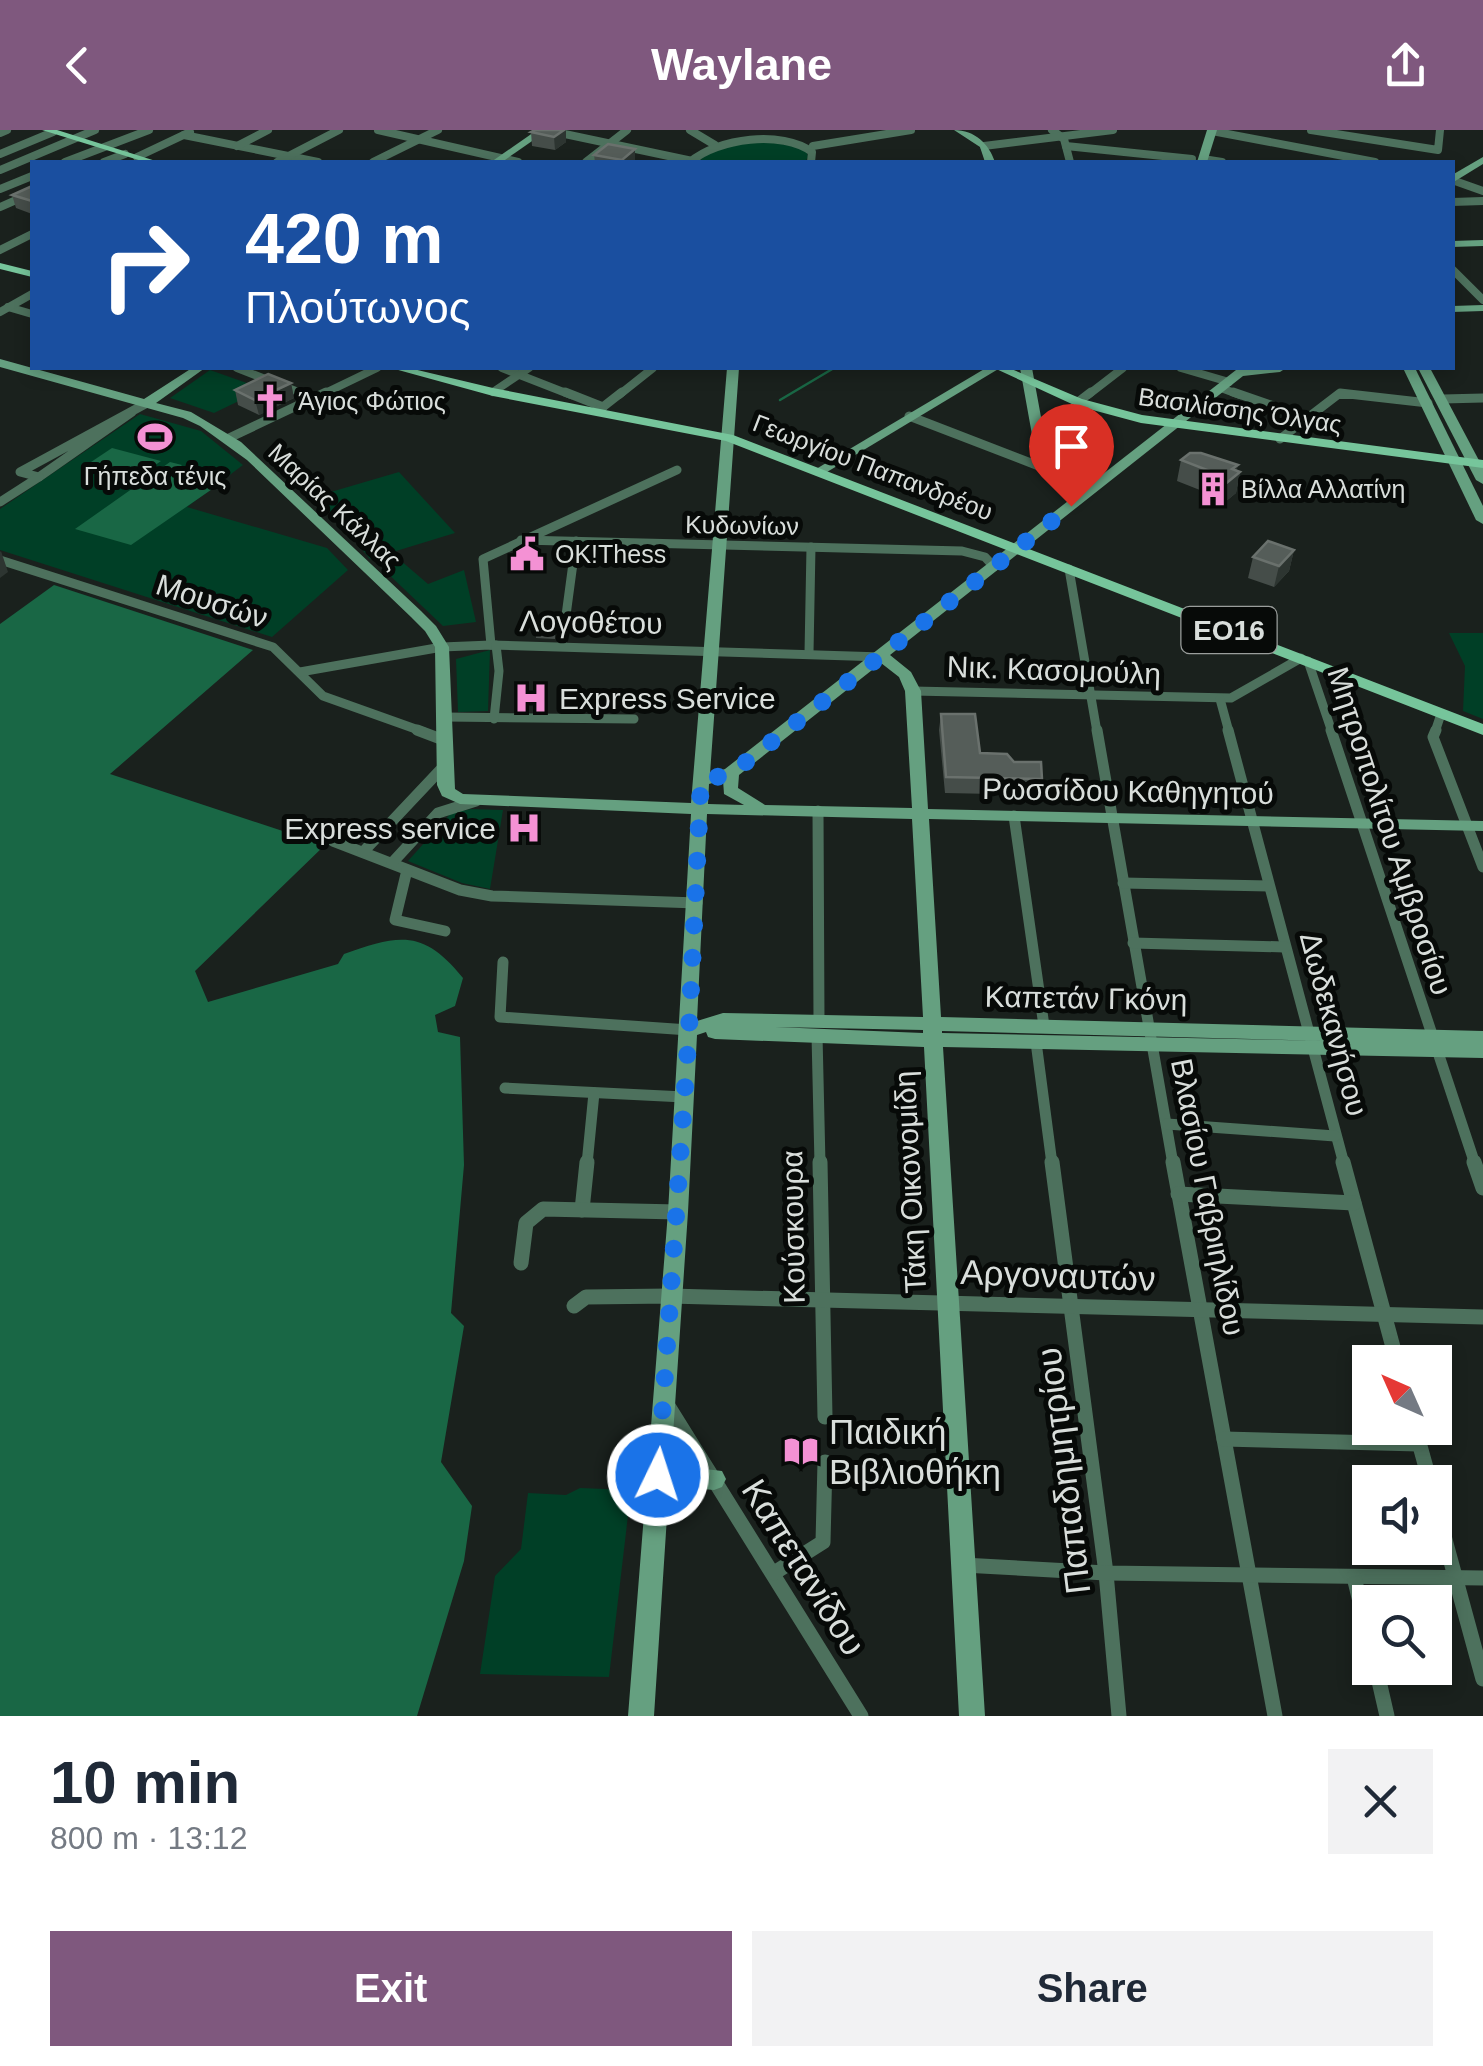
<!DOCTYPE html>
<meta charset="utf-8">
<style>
:root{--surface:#fff;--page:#f2f2f3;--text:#1f2937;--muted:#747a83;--accent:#7f587e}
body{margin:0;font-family:Helvetica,sans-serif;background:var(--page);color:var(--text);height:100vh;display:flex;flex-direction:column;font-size:38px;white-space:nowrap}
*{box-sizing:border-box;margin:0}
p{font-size:32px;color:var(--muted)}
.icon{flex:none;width:55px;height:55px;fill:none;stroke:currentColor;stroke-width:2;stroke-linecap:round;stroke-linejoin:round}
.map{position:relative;height:1586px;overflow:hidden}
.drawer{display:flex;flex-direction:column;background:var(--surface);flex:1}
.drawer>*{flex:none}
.top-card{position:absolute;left:30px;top:30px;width:1425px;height:210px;border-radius:0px;box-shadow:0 5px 15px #0003;background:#1a4fa0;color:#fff;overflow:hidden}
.needle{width:65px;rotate:315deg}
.fabs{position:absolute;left:1352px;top:1215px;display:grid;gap:20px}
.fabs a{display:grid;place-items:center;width:100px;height:100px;border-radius:0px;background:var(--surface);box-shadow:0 5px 15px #0003;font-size:50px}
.pin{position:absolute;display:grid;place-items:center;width:85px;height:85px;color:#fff;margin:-102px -42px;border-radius:50% 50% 50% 0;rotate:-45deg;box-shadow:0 0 10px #0007}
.pin .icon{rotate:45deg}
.me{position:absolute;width:110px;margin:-55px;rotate:4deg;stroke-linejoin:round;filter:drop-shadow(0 0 8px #0008)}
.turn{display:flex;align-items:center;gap:35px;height:210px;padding:0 50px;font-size:45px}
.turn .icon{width:130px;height:130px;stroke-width:2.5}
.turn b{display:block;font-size:70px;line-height:85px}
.round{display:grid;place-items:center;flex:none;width:105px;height:105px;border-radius:0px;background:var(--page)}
.overview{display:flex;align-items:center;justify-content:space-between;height:170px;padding:0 50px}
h1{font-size:60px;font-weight:800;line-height:75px}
.primary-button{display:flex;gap:20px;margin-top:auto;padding:20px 50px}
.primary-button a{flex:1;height:115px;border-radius:0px;background:var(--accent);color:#fff;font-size:40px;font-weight:800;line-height:115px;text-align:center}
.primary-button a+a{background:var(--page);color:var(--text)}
header{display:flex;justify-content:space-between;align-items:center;height:130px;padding:0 50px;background:var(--accent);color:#fff;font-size:45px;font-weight:800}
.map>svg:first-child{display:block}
.green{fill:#003f26}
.water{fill:#196745}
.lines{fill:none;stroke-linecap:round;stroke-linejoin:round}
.stream{stroke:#196745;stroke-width:2.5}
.street-far3{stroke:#4d715d;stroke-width:8}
.street-far2{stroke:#4d715d;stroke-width:9}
.street-far1{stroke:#4d715d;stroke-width:11}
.street{stroke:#4d715d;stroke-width:15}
.secondary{fill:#65a080;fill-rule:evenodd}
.primary{fill:#76c59b;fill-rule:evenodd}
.wall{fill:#454d49}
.shaded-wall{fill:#2d3531}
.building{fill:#555d59;stroke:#6a716d;stroke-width:2.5}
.route{stroke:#1a73e8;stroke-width:18;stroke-dasharray:0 32.4}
.labels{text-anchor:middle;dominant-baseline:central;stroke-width:10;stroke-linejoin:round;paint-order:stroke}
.far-poi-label{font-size:25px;fill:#d9dedb;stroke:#070a08;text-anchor:start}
.far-street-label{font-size:25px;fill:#d9dedb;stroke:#070a08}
.shield{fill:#070a08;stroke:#9a9e9c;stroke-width:2.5}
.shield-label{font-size:28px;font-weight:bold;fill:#d9dedb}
.street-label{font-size:30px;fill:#d9dedb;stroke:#070a08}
.poi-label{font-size:30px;fill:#d9dedb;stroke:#070a08;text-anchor:start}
.near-street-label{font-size:35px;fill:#d9dedb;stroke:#070a08}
.near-poi-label{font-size:35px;fill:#d9dedb;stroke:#070a08;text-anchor:start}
</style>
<header><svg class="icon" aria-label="back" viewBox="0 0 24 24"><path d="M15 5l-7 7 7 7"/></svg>Waylane<svg class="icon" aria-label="share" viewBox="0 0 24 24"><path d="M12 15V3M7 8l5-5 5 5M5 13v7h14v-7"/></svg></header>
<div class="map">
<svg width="1483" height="1586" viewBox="0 0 1483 1586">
<rect width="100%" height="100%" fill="#1a211d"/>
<g class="green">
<path d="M 754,8 L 806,19 L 808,27 L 805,32 L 700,30 L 712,20 Z"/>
<path d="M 210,240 L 264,259 L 214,283 L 170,268 Z"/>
<path d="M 140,284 L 201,301 L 243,335 L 187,377 L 327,418 L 348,440 L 272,507 L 0,420 L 0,379 Z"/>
<path d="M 399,342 L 455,403 L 370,429 L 317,366 Z"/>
<path d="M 400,430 L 428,454 L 464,440 L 476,492 L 443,496 L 382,438 Z"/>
<path d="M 1449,503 L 1483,503 L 1483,589 L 1463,581 L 1465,536 Z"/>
<path d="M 490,520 L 488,581 L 458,582 L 456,529 Z"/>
<path d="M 471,679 L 503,680 L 490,759 L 462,753 L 408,731 L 451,683 Z"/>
<path d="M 580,1358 L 631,1360 L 609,1547 L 480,1544 L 495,1446 L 521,1419 L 528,1363 L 566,1365 Z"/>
</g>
<g class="water">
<path d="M 112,318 L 161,331 L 137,348 L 88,334 Z"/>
<path d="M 170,332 L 182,335 L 178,339 L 221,353 L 131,415 L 75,399 Z"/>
<path d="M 54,455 L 253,520 L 110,644 L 325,715 L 195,841 L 208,872 L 338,834 L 344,824 C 398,805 423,798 463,848 L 455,876 L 435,885 L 438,902 L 460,907 L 464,1035 L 451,1183 L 464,1196 L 441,1332 L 472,1376 L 464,1431 L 417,1586 L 0,1586 L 0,494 Z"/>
</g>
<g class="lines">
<path class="stream" d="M 780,270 L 834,238"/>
<g class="street-far3">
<path d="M 378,0 L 518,32"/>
<path d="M 546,0 L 697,32"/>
<path d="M 690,0 L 715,15"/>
<path d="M 1052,0 L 1064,9 L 1070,32"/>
<path d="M 1311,0 L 1438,20 L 1440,0"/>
<path d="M 1212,1 L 1375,32"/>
<path d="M 0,3 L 7,0"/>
<path d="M 184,5 L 318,32"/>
<path d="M 237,16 L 268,0"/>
<path d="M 813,16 L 911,0"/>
<path d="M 984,16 L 1113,0"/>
<path d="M 1066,16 L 1192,29"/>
<path d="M 0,24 L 53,2"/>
<path d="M 137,27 L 190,2"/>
<path d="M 1203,29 L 1222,32"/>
<path d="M 65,32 L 149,0"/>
<path d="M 104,32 L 125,24"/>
<path d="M 277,32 L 339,0"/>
<path d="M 373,32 L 438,0"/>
<path d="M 586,32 L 627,0"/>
<path d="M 690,32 C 718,8 782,0 812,22 L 811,32"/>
<path d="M 0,40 L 95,0"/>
<path d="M 1452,50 L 1483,61"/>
<path d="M 0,59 L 32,46"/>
<path d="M 1452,72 L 1483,71"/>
<path d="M 0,77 L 32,63"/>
<path d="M 0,120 L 32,104"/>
<path d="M 1452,139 L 1483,170"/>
<path d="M 8,177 L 32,184"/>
<path d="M 0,182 L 32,164"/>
<path d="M 237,238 L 306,265"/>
<path d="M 502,238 L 571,265"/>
<path d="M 1181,238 L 1229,252"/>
<path d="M 1221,258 L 1240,265"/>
<path d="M 493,262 L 529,238"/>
<path d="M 321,265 L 377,238"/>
<path d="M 619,265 L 653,238"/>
<path d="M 1088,265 L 1123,238"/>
<path d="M 1338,265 L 1355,265"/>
</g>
<g class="street-far2">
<path d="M 301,262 L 312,268"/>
<path d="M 565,262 L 603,277"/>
<path d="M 1233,262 L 1308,288"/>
<path d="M 1443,269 L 1483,268"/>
<path d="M 1078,272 L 1091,262"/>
<path d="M 599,280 L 622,262"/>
<path d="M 132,282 L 39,347 L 20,342 L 147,273"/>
<path d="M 909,286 L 1044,338"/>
<path d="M 229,308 L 326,262"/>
<path d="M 1280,309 L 1340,263 L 1428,273"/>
<path d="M 0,372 L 39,347"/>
<path d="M 521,410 L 962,421 L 985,427 L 994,437"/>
<path d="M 0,430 L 273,517 L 323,566 L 424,602"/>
<path d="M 1069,439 L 1097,602"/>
<path d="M 491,515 L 483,429 L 677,340"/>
<path d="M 562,515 L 576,411"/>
<path d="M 809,523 L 811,417"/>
<path d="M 1308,531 L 1332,602"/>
<path d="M 300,542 L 442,517 L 491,515 L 883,527"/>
<path d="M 913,561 L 1231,568 L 1301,528"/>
<path d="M 1220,569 L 1229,602"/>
<path d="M 445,587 L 634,589"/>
<path d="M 494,589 L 499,541 L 496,515"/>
<path d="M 1435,602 L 1441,584"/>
</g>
<g class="street-far1">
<path d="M 417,600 L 446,611"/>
<path d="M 1097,600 L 1173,1034"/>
<path d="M 1228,600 L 1344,1034"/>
<path d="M 1331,600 L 1475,1034"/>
<path d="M 1436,600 L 1433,607 L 1483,737"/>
<path d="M 818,681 L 819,891"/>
<path d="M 1014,686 L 1044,896"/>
<path d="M 333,711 L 460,760 L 492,766 L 697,773"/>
<path d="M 363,722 L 445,635"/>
<path d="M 392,733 L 438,683 L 476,671"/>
<path d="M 407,740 L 395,790 L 445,801"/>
<path d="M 1123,753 L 1269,756"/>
<path d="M 1133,813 L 1285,817"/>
<path d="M 503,832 L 500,887 L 689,900"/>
<path d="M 817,905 L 820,1034"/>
<path d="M 1036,912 L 1052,1034"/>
<path d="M 505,958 L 684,967"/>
<path d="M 1167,994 L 1335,1006"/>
<path d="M 587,1034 L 594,963"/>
</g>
<g class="street">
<path d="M 820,1032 L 825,1287"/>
<path d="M 1052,1032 L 1106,1443 L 1119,1586"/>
<path d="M 1173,1032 L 1275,1586"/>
<path d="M 1343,1032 L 1397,1232"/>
<path d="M 1474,1032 L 1483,1058"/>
<path d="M 1178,1064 L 1354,1073"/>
<path d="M 582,1080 L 587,1032"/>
<path d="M 521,1133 L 526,1093 L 543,1079 L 678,1082"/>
<path d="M 574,1176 L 586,1167 L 670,1166 L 1483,1187"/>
<path d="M 668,1276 L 861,1586"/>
<path d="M 1415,1298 L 1430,1352"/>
<path d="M 1224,1309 L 1419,1314"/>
<path d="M 1435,1373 L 1483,1549"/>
<path d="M 963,1435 L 1106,1443 L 1483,1448"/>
<path d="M 774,1443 L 823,1412 L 825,1332"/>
<path d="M 1354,1447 L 1370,1513"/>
<path d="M 1376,1538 L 1387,1586"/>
</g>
<g class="secondary">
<path d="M 537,0 L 548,0 L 502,32 L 491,32 Z"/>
<path d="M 954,0 C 975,0 989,14 995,32 L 985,32 L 980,17 Z"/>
<path d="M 1207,0 L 1217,0 L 1207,32 L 1197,32 Z"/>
<path d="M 1483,27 L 1483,34 L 1452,53 L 1452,45 Z"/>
<path d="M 1483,110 L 1483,116 L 1452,117 L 1452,111 Z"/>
<path d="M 1483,175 L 1483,181 L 1452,182 L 1452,176 Z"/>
<path d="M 0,229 L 144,269 L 192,238 L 205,238 L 156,273 L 191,282 L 241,312 L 421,481 L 436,496 L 449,517 L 455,659 L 463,664 L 691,673 L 727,238 L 739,238 L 710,644 L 725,639 L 1086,357 L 1038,338 L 1020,238 L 1032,238 L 1050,336 L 1094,351 L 1236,240 L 1286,238 L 1280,242 L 1243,246 L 890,525 L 911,542 L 921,561 L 928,679 L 1483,691 L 1483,701 L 929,689 L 941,887 L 1483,901 L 1483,928 L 943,917 L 985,1586 L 959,1586 L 924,917 L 715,909 L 708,907 L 706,902 L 697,905 L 688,1082 L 671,1335 L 722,1341 L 726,1349 L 722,1357 L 714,1360 L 669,1356 L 654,1586 L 628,1586 L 668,1082 L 691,684 L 460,674 L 442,666 L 437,655 L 435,517 L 425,501 L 411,487 L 247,330 L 200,296 L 183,288 L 0,237 ZM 881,533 L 899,547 L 905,561 L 912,678 L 765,675 L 738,658 L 739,645 ZM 723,650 L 724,664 L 744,675 L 708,674 L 709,654 ZM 707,684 L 912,689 L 923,887 L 723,883 L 697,891 ZM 775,897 L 923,900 L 923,903 ZM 942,901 L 1329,911 L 942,903 Z"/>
<path d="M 986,238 L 1000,238 L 822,345 L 817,346 L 811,342 Z"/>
<path d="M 1403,238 L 1415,238 L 1483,376 L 1483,394 L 1476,390 Z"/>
<path d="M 1418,238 L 1430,238 L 1483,338 L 1483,354 L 1476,350 Z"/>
</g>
<g class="primary">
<path d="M 42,0 L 57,0 L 159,32 L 145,32 Z"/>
<path d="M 0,133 L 32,141 L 32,147 L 0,139 Z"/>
<path d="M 391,238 L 409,238 L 493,258 L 733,305 L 1483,594 L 1483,605 L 726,311 L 493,266 Z"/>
<path d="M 994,238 L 1009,238 L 1082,269 L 1142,285 L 1483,330 L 1483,338 L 1141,293 L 1074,275 Z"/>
</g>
</g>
<g class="wall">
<path d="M 535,0 L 566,12 L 555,20 L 532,16 L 531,2 Z"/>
<path d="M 635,19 L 635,32 L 595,32 L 594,25 Z"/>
<path d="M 32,58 L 32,84 L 16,78 L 12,65 Z"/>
<path d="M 291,253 L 294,268 L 259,285 L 238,275 L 235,260 Z"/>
<path d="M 1181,330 L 1238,335 L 1236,341 L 1240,342 L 1236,363 L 1220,376 L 1209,372 L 1210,364 L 1177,351 Z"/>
<path d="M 1294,420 L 1289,441 L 1274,457 L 1248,448 L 1253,427 Z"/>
<path d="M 555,487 L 555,509 L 536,508 L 535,497 Z"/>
<path d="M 941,584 L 980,623 L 1014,632 L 1042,649 L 1040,665 L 945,663 L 939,600 Z"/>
</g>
<g class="shaded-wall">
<path d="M 564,0 L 566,0 L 566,12 L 555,20 L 554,7 Z"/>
<path d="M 635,19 L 635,32 L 622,32 L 622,30 Z"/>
<path d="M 291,253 L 294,268 L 259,285 L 255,270 Z"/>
<path d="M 1238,335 L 1235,347 L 1240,342 L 1236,363 L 1220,376 L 1224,355 L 1232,339 Z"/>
<path d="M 1294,420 L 1289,441 L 1274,457 L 1279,436 Z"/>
<path d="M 1,421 L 8,442 L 0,448 L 0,422 Z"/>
</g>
<g class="building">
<path d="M 535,0 L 564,0 L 554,7 L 531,2 Z"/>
<path d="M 608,14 L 635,19 L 622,30 L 594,25 Z"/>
<path d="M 30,57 L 32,58 L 32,71 L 12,65 Z"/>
<path d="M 268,244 L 291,253 L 255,270 L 235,260 Z"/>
<path d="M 1190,323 L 1201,323 L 1238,335 L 1232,339 L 1240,342 L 1224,355 L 1213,351 L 1220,345 L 1181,330 Z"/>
<path d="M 1268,411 L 1294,420 L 1279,436 L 1253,427 Z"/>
<path d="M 537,487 L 555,487 L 554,498 L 535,497 Z"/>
<path d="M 941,584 L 975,584 L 980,623 L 1007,624 L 1014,632 L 1041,632 L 1042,649 L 946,647 Z"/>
</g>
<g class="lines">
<path class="route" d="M 658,1345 L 689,900 L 701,651 L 732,643 L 1071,376"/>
</g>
<defs>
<g id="church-bare" transform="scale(2.7)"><path d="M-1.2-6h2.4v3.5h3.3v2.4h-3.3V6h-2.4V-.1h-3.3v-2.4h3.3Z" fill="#f491d4" stroke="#070a08" stroke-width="2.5" paint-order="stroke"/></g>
<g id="stadium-bare" transform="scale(2.7)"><path d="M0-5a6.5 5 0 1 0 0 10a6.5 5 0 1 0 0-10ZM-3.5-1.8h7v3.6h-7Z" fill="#f491d4" stroke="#070a08" stroke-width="2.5" paint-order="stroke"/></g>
<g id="building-bare" transform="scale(2.7)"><path d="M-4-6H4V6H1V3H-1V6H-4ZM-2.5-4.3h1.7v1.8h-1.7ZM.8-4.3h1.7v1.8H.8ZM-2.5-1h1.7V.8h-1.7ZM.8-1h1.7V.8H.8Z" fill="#f491d4" stroke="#070a08" stroke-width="2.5" paint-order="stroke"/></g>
<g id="civic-bare" transform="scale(2.7)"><path d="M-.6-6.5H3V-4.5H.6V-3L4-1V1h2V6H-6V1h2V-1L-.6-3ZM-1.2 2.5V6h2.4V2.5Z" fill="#f491d4" stroke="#070a08" stroke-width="2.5" paint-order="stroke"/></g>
<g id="hospital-bare" transform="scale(2.7)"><path d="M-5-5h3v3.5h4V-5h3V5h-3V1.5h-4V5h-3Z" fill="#f491d4" stroke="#070a08" stroke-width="2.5" paint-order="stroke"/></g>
<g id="library-bare" transform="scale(2.7)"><path d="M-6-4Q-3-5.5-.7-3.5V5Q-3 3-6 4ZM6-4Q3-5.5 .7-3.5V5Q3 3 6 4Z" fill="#f491d4" stroke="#070a08" stroke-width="2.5" paint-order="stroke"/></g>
</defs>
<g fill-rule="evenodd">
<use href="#church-bare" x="270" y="271"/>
<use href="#stadium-bare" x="155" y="307"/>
<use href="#building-bare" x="1213" y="359"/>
<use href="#civic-bare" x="527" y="424"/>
<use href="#hospital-bare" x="531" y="568"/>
<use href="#hospital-bare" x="524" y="698"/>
<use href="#library-bare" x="801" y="1321"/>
</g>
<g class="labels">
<g class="far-poi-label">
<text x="298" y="271">Άγιος Φώτιος</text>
<text x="155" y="346" text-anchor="middle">Γήπεδα τένις</text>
<text x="1241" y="359">Βίλλα Αλλατίνη</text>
<text x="555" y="424">OK!Thess</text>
</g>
<g class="far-street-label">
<text transform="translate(1240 280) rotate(8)">Βασιλίσσης Όλγας</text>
<text transform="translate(873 337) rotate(21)">Γεωργίου Παπανδρέου</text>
<text transform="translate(335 376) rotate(43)">Μαρίας Κάλλας</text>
<text transform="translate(742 395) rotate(1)">Κυδωνίων</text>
</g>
<rect class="shield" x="1181.5" y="477" width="95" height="46" rx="8"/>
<g class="shield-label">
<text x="1229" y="500">ΕΟ16</text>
</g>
<g class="street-label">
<text transform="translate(212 471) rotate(18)">Μουσών</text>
<text transform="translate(591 492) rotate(1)">Λογοθέτου</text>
<text transform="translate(1054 540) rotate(2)">Νικ. Κασομούλη</text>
<text transform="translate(1128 661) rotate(1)">Ρωσσίδου Καθηγητού</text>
<text transform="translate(1390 701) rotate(72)">Μητροπολίτου Αμβροσίου</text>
<text transform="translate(1086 868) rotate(1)">Καπετάν Γκόνη</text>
<text transform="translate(1334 894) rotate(75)">Δωδεκανήσου</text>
<text transform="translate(910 1052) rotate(-93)">Τάκη Οικονομίδη</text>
<text transform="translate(1208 1067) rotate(79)">Βλασίου Γαβριηλίδου</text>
<text transform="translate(793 1097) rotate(-91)">Κούσκουρα</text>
</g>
<g class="poi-label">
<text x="559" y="568">Express Service</text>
<text x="496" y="698" text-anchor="end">Express service</text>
</g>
<g class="near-street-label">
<text transform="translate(1058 1145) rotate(2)">Αργοναυτών</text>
<text transform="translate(1063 1341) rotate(-97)">Παπαδημητρίου</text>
<text transform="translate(804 1437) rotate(58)">Καπετανίδου</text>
</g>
<g class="near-poi-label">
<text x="829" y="1301">Παιδική<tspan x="829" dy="40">Βιβλιοθήκη</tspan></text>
</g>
</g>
</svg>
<div class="fabs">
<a><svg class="needle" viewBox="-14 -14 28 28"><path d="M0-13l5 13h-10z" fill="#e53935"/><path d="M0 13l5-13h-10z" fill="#747a83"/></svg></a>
<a><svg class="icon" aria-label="sound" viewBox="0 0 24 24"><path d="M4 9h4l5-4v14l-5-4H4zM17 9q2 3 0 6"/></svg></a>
<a><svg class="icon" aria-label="search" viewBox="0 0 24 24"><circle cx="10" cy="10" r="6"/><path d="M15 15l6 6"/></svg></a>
</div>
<div class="pin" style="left:1071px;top:376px;background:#d93025"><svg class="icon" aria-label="arrive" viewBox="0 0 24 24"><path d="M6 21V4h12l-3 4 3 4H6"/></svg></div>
<svg class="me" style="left:658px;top:1345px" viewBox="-20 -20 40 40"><circle r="17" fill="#1a73e8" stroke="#fff" stroke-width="3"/><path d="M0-11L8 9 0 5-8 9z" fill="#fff"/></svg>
<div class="top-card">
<div class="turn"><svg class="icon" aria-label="right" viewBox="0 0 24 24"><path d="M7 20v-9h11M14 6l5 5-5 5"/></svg><div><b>420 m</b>Πλούτωνος</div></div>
</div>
</div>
<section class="drawer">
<div class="overview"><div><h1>10 min</h1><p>800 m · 13:12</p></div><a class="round"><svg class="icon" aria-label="close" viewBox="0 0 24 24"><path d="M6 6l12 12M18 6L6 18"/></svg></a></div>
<div class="primary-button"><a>Exit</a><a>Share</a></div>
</section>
